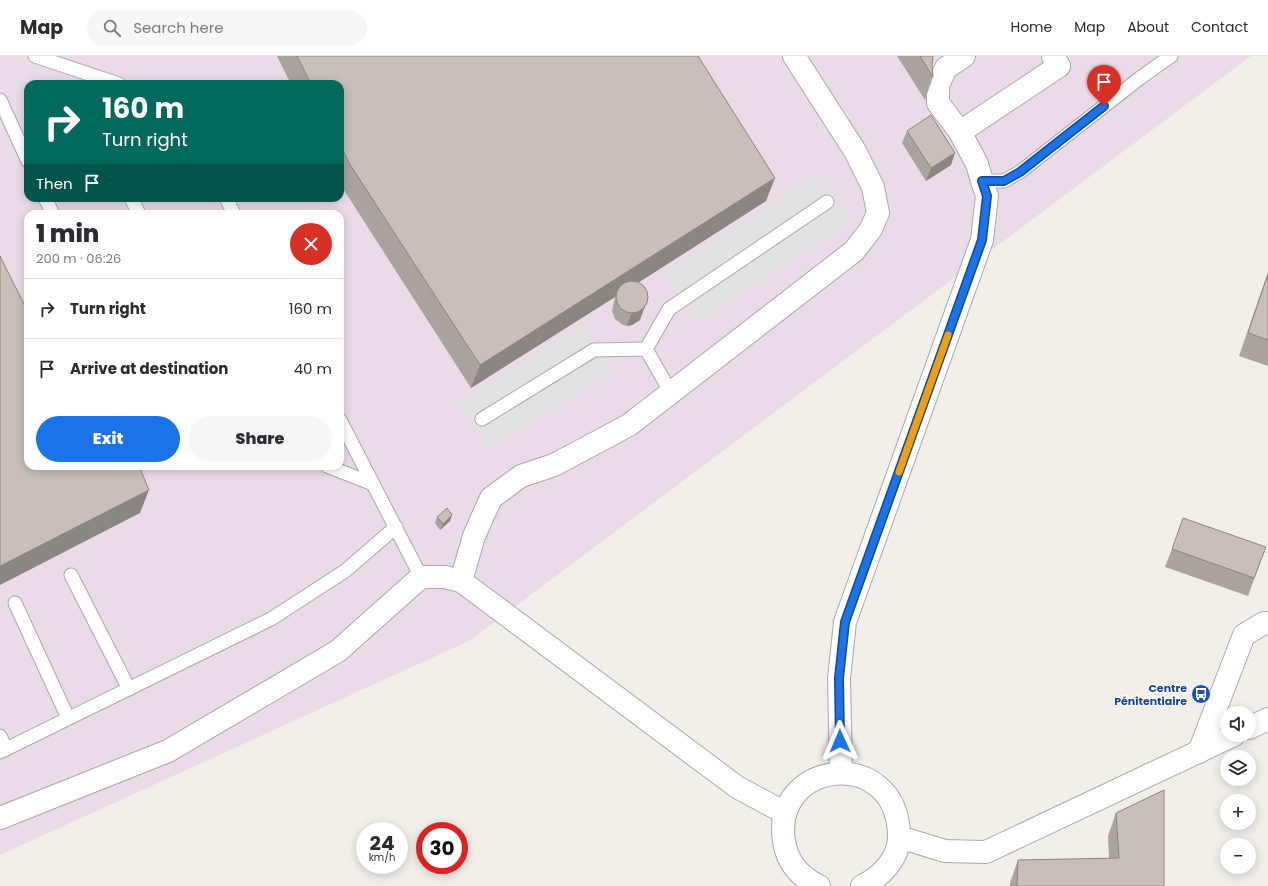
<!DOCTYPE html>
<meta charset="utf-8">
<style>
:root{--surface:#fff;--page:#f7f7f7;--text:#2b2b33;--muted:#7c7c81;--line:#e1e1e2;--accent:#1a73e8}
body{margin:0;font-family:Poppins,sans-serif;background:var(--page);color:var(--text);height:100vh;display:flex;flex-direction:column;font-size:15px;white-space:nowrap}
*{box-sizing:border-box;margin:0}
p{font-size:13px;color:var(--muted)}
.icon{flex:none;width:22px;height:22px;fill:none;stroke:currentColor;stroke-width:2;stroke-linecap:round;stroke-linejoin:round}
.map{position:relative;flex:1;overflow:hidden}
.drawer{position:absolute;left:24px;top:154px;width:320px;height:260px;display:flex;flex-direction:column;background:var(--surface);border-radius:12px;box-shadow:0 2px 10px #0003}
.drawer>*{flex:none}
.guide{position:absolute;left:24px;top:24px;width:320px;height:122px;border-radius:12px;box-shadow:0 2px 10px #0003;background:#00695c;color:#fff;overflow:hidden}
.tools{position:absolute;left:1220px;top:650px;display:grid;gap:8px}
.tools a{display:grid;place-items:center;width:36px;height:36px;border-radius:50%;background:var(--surface);box-shadow:0 2px 10px #0003;font-size:20px}
.speed{position:absolute;left:356px;top:766px;display:flex;gap:8px;font-size:20px;font-weight:700;text-align:center}
.speed>*{display:grid;place-content:center;width:52px;height:52px;border-radius:50%;background:var(--surface);box-shadow:0 2px 10px #0003;line-height:1}
.speed small{font-size:10px;font-weight:400}
.speed .limit{border:6px solid #d22;background:#fff;color:#111}
.pin{position:absolute;display:grid;place-items:center;width:34px;height:34px;color:#fff;margin:-41px -17px;border-radius:50% 50% 50% 0;rotate:-45deg;box-shadow:0 0 4px #0007}
.pin .icon{rotate:45deg}
.me{position:absolute;width:44px;margin:-22px;rotate:359deg;stroke-linejoin:round;filter:drop-shadow(0 0 3px #0008)}
.turn{display:flex;align-items:center;gap:14px;height:84px;padding:0 12px;font-size:18px}
.turn .icon{width:52px;height:52px;stroke-width:2.5}
.turn b{display:block;font-size:28px;line-height:34px}
.then{display:flex;align-items:center;height:38px;padding:0 12px;background:#0003;gap:8px;font-size:15px}
.round{display:grid;place-items:center;flex:none;width:42px;height:42px;border-radius:21px;background:var(--page)}
.overview{display:flex;align-items:center;justify-content:space-between;height:68px;padding:0 12px}
h1{font-size:24px;font-weight:800;line-height:30px}
.primary-button{display:flex;gap:8px;margin-top:auto;padding:8px 12px}
.primary-button a{flex:1;height:46px;border-radius:24px;background:var(--accent);color:#fff;font-size:16px;font-weight:800;line-height:46px;text-align:center}
.primary-button a+a{background:var(--page);color:var(--text)}
ul{padding:0;list-style:none}
li{display:flex;align-items:center;gap:12px;height:60px;padding:0 12px;border-top:1px solid var(--line)}
li div{flex:1}
li b{display:block;font-size:15px}
li em{font-style:normal}
header{display:flex;align-items:center;gap:24px;box-sizing:border-box;height:56px;padding:0 20px;background:var(--surface);border-bottom:1px solid var(--line)}
header strong{font-size:19px}
nav{display:flex;gap:22px;margin-inline-start:auto;font-size:14px}
.search{width:280px;height:36px;background:var(--page);display:flex;align-items:center;gap:10px;box-sizing:border-box;padding:0 14px;border-radius:22px;color:var(--muted);font-size:15px}
.map>svg:first-child{display:block}
.industrial{fill:#ebdbe8;fill-rule:evenodd}
.parking{fill:#e2e2e2}
.lines{fill:none;stroke-linecap:round;stroke-linejoin:round}
.service-casing{stroke:#a9a9a9;stroke-width:15}
.minor-casing{stroke:#a9a9a9;stroke-width:24}
.service{stroke:#fff;stroke-width:13}
.minor{stroke:#fff;stroke-width:22}
.wall{fill:#aba49e}
.shaded-wall{fill:#8b8681}
.building{fill:#c7bfb8;stroke:#8b8681}
.route-casing{stroke:#114b97;stroke-width:10}
.route{stroke:#1a73e8;stroke-width:7}
.slow{stroke:#f59e0b;stroke-width:7}
.labels{text-anchor:middle;dominant-baseline:central;stroke-width:3;stroke-linejoin:round;paint-order:stroke}
.transit-label{font-size:11px;font-weight:bold;fill:#164399;stroke:#fff;text-anchor:end}
</style>
<header>
<strong>Map</strong>
<div class="search"><svg class="icon" aria-label="search" viewBox="0 0 24 24"><circle cx="10" cy="10" r="6"/><path d="M15 15l6 6"/></svg>Search here</div>
<nav><a>Home</a><a>Map</a><a>About</a><a>Contact</a></nav>
</header>
<div class="map">
<svg width="1268" height="830" viewBox="0 0 1268 830">
<rect width="100%" height="100%" fill="#f2efe9"/>
<path class="industrial" d="M 0,0 L 1251,0 L 469,585 L 0,799 ZM 28,28 L 340,28 L 340,142 L 28,142 ZM 28,158 L 340,158 L 340,410 L 28,410 Z"/>
<g class="parking">
<path d="M 820,116 L 852,166 L 696,267 L 664,217 Z"/>
<path d="M 583,268 L 613,316 L 488,394 L 458,346 Z"/>
</g>
<g class="lines">
<g class="service-casing">
<g id="service">
<path d="M 35,0 L 119,28"/>
<path d="M 0,44 L 28,105"/>
<path d="M 982,125 L 1004,125 L 1020,116 L 1140,22 L 1171,0"/>
<path d="M 45,142 L 53,158"/>
<path d="M 131,142 L 139,158"/>
<path d="M 226,142 L 234,158"/>
<path d="M 646,293 L 669,253 L 827,146"/>
<path d="M 482,363 L 594,294 L 646,293 L 671,337"/>
<path d="M 340,364 L 421,521"/>
<path d="M 327,410 L 373,428"/>
<path d="M 71,519 L 129,633"/>
<path d="M 15,547 L 68,662"/>
<path d="M 0,680 L 6,693"/>
<path d="M 0,696 L 271,563 L 345,515 L 396,471"/>
</g>
</g>
<g class="minor-casing">
<g id="minor">
<path d="M 960,76 L 1059,10 L 1053,0"/>
<path d="M 461,525 L 474,480 L 491,442 L 521,420 L 554,409 L 629,369 L 854,195 L 871,173 L 878,157 L 873,131 L 855,95 L 794,0"/>
<path d="M 1249,672 L 1268,663"/>
<path d="M 1199,696 L 1244,579 L 1264,567 L 1268,567"/>
<path d="M 841,717 L 839,622 L 845,566 L 982,184 L 987,140 L 982,125 L 977,108 L 960,76 L 938,47 L 938,29 L 946,12 L 964,0"/>
<path d="M 0,762 L 168,695 L 338,595 L 421,521 L 445,521 L 461,525 L 737,731 L 785,757"/>
<path d="M 899,781 L 945,795 L 986,796 L 1234,679"/>
<path d="M 819,830 C 800,821 787,806 784,785 C 771,704 897,689 899,779 C 900,802 881,821 862,830"/>
</g>
</g>
<use href="#service" class="service"/>
<use href="#minor" class="minor"/>
</g>
<g class="wall">
<path d="M 277,0 L 698,0 L 766,145 L 638,227 L 640,264 L 632,269 L 627,270 L 623,269 L 615,263 L 612,255 L 615,241 L 471,332 L 340,128 L 340,28 L 291,28 Z"/>
<path d="M 897,0 L 933,0 L 932,9 L 933,21 L 925,44 Z"/>
<path d="M 907,75 L 951,109 L 926,125 L 902,87 Z"/>
<path d="M 1268,216 L 1268,310 L 1239,300 Z"/>
<path d="M 437,461 L 450,465 L 440,474 L 435,467 Z"/>
<path d="M 1266,491 L 1248,540 L 1165,511 L 1172,493 Z"/>
<path d="M 1116,757 L 1164,830 L 1010,830 L 1010,827 L 1018,804 L 1109,803 L 1108,780 Z"/>
</g>
<g class="shaded-wall">
<path d="M 955,97 L 951,109 L 926,125 L 931,112 Z"/>
<path d="M 775,122 L 766,145 L 617,240 L 618,233 L 615,241 L 471,332 L 480,309 Z"/>
<path d="M 648,242 L 640,264 L 632,269 L 627,270 L 632,257 Z"/>
<path d="M 149,434 L 140,457 L 0,529 L 0,510 Z"/>
<path d="M 452,459 L 450,465 L 440,474 L 443,468 Z"/>
</g>
<g class="building">
<path d="M 297,0 L 698,0 L 775,122 L 480,309 L 349,107 L 340,88 L 340,28 L 311,28 Z"/>
<path d="M 920,0 L 933,0 L 932,9 L 933,21 Z"/>
<path d="M 931,59 L 955,97 L 931,112 L 907,75 Z"/>
<path d="M 0,200 L 28,256 L 28,410 L 139,410 L 149,434 L 0,510 Z"/>
<path d="M 1268,218 L 1268,284 L 1248,277 Z"/>
<circle cx="632" cy="241" r="16"/>
<path d="M 447,452 L 452,459 L 443,468 L 437,461 Z"/>
<path d="M 1183,462 L 1266,491 L 1254,522 L 1172,493 Z"/>
<path d="M 1164,734 L 1164,830 L 1017,830 L 1018,804 L 1119,802 L 1116,757 Z"/>
</g>
<g class="lines">
<g class="route-casing">
<path id="route" d="M 840,685 L 839,622 L 845,566 L 982,184 L 987,140 L 982,125 L 1004,125 L 1020,116 L 1104,50"/>
</g>
<use href="#route" class="route"/>
<path class="slow" d="M 899,416 L 948,279"/>
</g>
<defs>
<g id="bus-disc" transform="scale(1)"><circle r="9.5" fill="#1a4fb4" stroke="#fff"/><path d="M-5-6H5V4H4V6H2V4H-2V6H-4V4H-5ZM-3.5-4V0h7V-4ZM-3.5 1.2v1.5H-2V1.2ZM2 1.2v1.5H3.5V1.2Z" fill="#fff"/></g>
</defs>
<g fill-rule="evenodd">
<use href="#bus-disc" x="1201" y="638"/>
</g>
<g class="labels">
<g class="transit-label">
<text x="1187" y="632">Centre<tspan x="1187" dy="13">Pénitentiaire</tspan></text>
</g>
</g>
</svg>
<div class="tools">
<a><svg class="icon" aria-label="sound" viewBox="0 0 24 24"><path d="M4 9h4l5-4v14l-5-4H4zM17 9q2 3 0 6"/></svg></a>
<a><svg class="icon" aria-label="layers" viewBox="0 0 24 24"><path d="M12 4l9 5-9 5-9-5zM3 14l9 5 9-5"/></svg></a>
<a>+</a>
<a>−</a>
</div>
<div class="speed"><div>24<small>km/h</small></div><div class="limit">30</div></div>
<div class="pin" style="left:1104px;top:50px;background:#d93025"><svg class="icon" aria-label="arrive" viewBox="0 0 24 24"><path d="M6 21V4h12l-3 4 3 4H6"/></svg></div>
<svg class="me" style="left:840px;top:685px" viewBox="-20 -20 40 40"><path d="M0-17L14 15 0 8-14 15z" fill="#1a73e8" stroke="#fff" stroke-width="4"/></svg>
<div class="guide">
<div class="turn"><svg class="icon" aria-label="right" viewBox="0 0 24 24"><path d="M7 20v-9h11M14 6l5 5-5 5"/></svg><div><b>160 m</b>Turn right</div></div>
<div class="then">Then<svg class="icon" aria-label="arrive" viewBox="0 0 24 24"><path d="M6 21V4h12l-3 4 3 4H6"/></svg></div>
</div>
<section class="drawer">
<div class="overview"><div><h1>1 min</h1><p>200 m · 06:26</p></div><a class="round" style="background:#d93025;color:#fff"><svg class="icon" aria-label="close" viewBox="0 0 24 24"><path d="M6 6l12 12M18 6L6 18"/></svg></a></div>
<ul>
<li><svg class="icon" aria-label="right" viewBox="0 0 24 24"><path d="M7 20v-9h11M14 6l5 5-5 5"/></svg><div><b>Turn right</b></div><em>160 m</em></li>
<li><svg class="icon" aria-label="arrive" viewBox="0 0 24 24"><path d="M6 21V4h12l-3 4 3 4H6"/></svg><div><b>Arrive at destination</b></div><em>40 m</em></li>
</ul>
<div class="primary-button"><a>Exit</a><a>Share</a></div>
</section>
</div>
